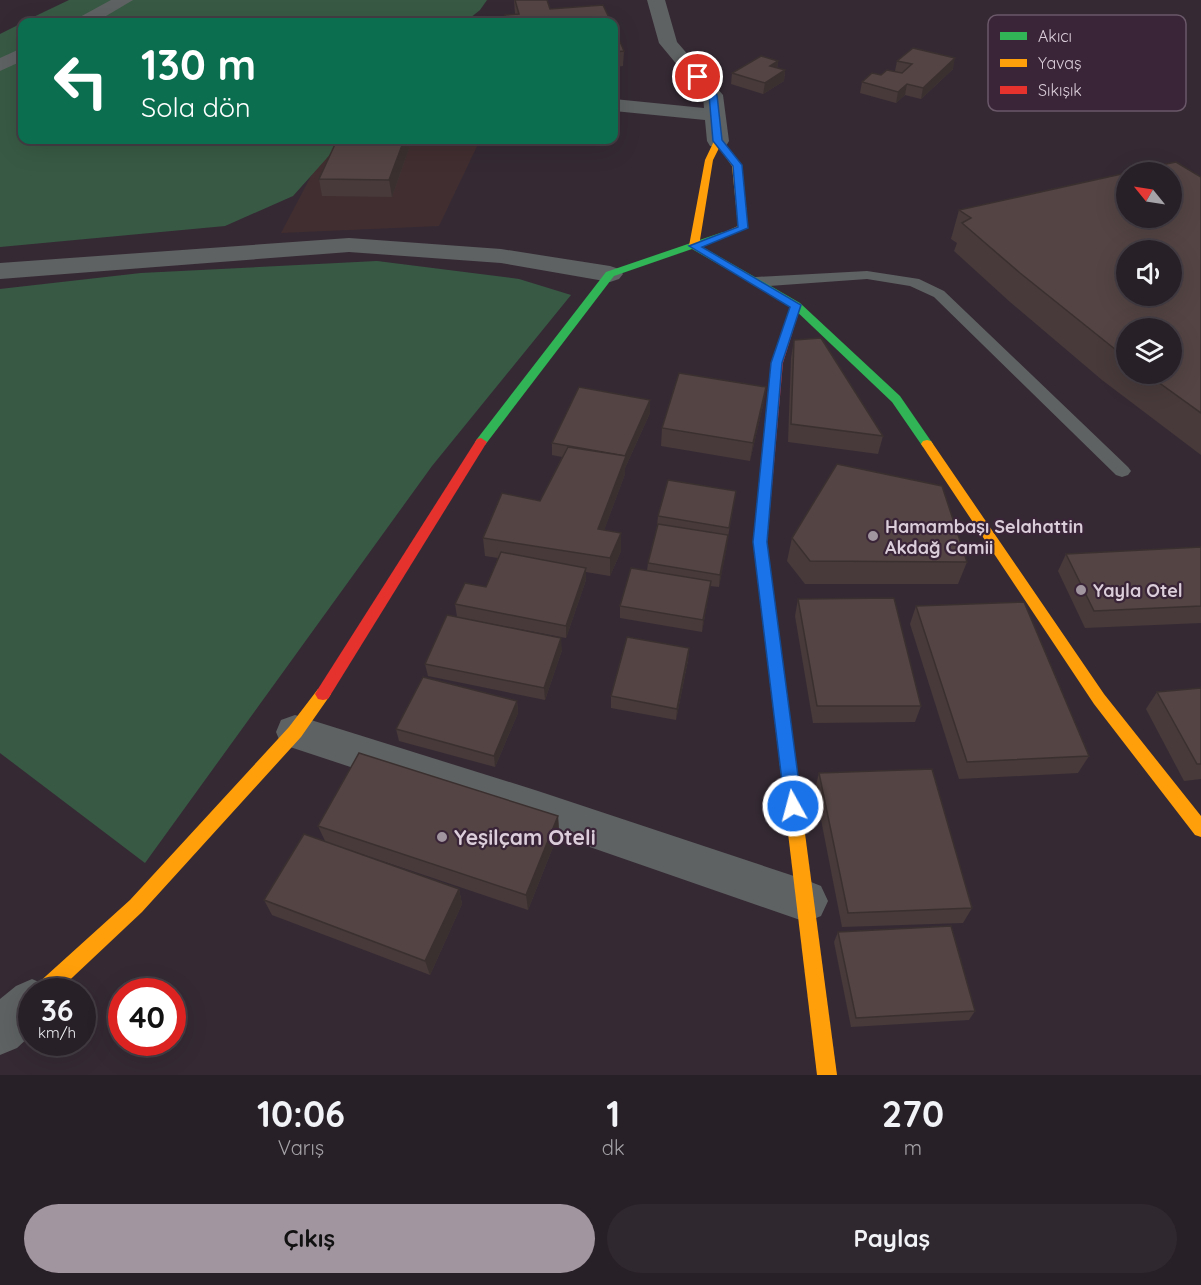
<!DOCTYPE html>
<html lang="tr">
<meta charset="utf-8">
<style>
:root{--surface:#282027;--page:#30282f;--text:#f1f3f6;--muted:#a5a3a7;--line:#443e44;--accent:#a195a0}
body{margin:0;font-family:Quicksand,sans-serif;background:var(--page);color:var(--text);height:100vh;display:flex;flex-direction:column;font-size:22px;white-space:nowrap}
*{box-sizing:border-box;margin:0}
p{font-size:20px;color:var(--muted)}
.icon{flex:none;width:33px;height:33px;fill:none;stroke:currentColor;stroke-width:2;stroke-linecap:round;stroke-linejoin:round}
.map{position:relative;height:1075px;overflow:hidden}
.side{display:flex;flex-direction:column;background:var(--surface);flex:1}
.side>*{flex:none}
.hud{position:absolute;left:18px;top:18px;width:600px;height:126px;border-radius:12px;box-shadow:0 6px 24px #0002,0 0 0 2px var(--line);background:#0b6e4f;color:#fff;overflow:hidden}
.needle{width:39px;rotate:300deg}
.fabs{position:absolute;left:1116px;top:162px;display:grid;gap:12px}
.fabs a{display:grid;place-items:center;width:66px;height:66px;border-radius:50%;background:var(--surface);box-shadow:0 6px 24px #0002,0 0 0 2px var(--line);font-size:30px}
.speed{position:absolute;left:18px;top:978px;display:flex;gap:12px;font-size:30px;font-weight:700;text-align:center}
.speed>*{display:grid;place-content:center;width:78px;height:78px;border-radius:50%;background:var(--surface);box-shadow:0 6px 24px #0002,0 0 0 2px var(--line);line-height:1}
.speed small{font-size:15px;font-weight:400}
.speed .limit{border:9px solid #d22;background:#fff;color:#111}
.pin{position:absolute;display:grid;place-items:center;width:51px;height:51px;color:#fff;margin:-26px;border:3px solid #fff;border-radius:50%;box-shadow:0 2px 6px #0007}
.me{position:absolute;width:66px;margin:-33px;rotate:353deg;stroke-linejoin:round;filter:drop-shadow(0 0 4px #0008)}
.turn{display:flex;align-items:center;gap:21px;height:126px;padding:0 24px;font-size:27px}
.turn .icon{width:78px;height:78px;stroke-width:2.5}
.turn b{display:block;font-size:42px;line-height:51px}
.eta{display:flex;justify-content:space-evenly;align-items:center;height:102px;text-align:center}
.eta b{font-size:36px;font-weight:800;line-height:42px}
.cta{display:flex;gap:12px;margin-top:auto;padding:12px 24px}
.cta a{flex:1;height:69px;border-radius:36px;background:var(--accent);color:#111;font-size:24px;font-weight:800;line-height:69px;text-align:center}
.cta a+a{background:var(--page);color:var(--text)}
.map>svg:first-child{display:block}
.education{fill:#412e30}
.green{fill:#385a44}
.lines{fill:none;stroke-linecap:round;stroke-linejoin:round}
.lane{fill:#5f6263;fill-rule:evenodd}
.street{fill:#5f6263;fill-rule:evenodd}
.fast{fill:#30b455;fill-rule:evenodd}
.slow{fill:#ff9f0a;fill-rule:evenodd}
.jam{fill:#e5322d;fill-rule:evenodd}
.wall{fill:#483a3a;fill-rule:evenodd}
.shaded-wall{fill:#3b3030}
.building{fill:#544444;stroke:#3b3030;stroke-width:1.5;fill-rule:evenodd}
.route{fill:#1a73e8;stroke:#114b97;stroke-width:1.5}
.poi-dot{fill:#a195a0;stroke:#3a2538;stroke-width:2}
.labels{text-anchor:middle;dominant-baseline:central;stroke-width:4.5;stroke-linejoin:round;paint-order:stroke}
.poi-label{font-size:18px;font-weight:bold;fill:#dbceda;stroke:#3a2538;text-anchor:start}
.near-poi-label{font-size:21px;font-weight:bold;fill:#dbceda;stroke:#3a2538;text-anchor:start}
.key{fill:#3a2538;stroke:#6a5869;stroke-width:1.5}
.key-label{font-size:16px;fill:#dbceda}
</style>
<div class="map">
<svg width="1201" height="1075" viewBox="0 0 1201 1075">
<rect width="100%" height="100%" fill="#352a34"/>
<path class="education" d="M 330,140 L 480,140 L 439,226 L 281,233 Z"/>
<g class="green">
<path d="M 69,0 L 487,0 L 480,10 L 465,22 L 23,22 Z"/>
<path d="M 22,23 L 22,140 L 343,140 L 293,196 L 225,226 L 0,247 L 0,34 Z"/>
<path d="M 377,261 L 519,279 L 571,295 L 432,466 L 145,863 L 0,753 L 0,289 L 141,273 Z"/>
</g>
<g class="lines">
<path class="lane" d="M 867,271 L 919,279 L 944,291 L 1128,467 L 1131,471 L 1128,475 L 1122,477 L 1116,475 L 934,297 L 910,286 L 867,279 L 756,287 L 748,282 L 756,277 Z"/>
<g class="street">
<path d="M 111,0 L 133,0 L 96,22 L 75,22 L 78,18 Z"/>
<path d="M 647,0 L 665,0 L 677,42 L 723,95 L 729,141 L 726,146 L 718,147 L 710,146 L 707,141 L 705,120 L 614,111 L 614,99 L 704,108 L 703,96 L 659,43 Z"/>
<path d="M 22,48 L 22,61 L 0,71 L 0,58 Z"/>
<path d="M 349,238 L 501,249 L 610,266 L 619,269 L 623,274 L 619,279 L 610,282 L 501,263 L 349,252 L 0,279 L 0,263 Z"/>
<path d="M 295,715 L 538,791 L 806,880 L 821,886 L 828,901 L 821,916 L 806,922 L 538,829 L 281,744 L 276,732 L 281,720 Z"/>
<path d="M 32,979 L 48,986 L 51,992 L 32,992 L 32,1034 L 17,1048 L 0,1055 L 0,999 L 16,986 Z"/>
</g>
<path class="fast" d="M 723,232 L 726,233 L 726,237 L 701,246 L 800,303 L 900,396 L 933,444 L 931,447 L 923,447 L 892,402 L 792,307 L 692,249 L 614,276 L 485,445 L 477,445 L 475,442 L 477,439 L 606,272 Z"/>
<g class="slow">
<path d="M 715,139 L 721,139 L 742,166 L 748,228 L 723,238 L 718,235 L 738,226 L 732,166 L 719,148 L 713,160 L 699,246 L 694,249 L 689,246 L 705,160 Z"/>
<path d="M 927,440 L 931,441 L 1104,694 L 1201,816 L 1201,837 L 1195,835 L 1094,704 L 923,447 L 921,444 L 923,441 Z"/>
<path d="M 323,688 L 328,689 L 331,694 L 301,737 L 142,912 L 57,992 L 34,992 L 36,985 L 130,900 L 289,727 L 318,689 Z"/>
<path d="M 787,751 L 793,753 L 795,758 L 837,1075 L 817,1075 L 779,758 L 781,753 Z"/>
</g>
<g class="jam">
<path d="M 796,302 L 801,305 L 783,363 L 767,542 L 795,758 L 793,763 L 787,765 L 781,763 L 779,758 L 753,542 L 771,363 L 791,305 Z"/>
<path d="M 481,438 L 487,442 L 328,699 L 323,700 L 318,699 L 315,694 L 318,689 L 477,439 Z"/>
</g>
</g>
<g class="wall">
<path d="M 514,0 L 547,0 L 550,9 L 611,22 L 506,22 L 505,15 L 515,14 Z"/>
<path d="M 614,28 L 624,51 L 623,66 L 614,67 Z"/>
<path d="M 778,61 L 777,68 L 785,70 L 784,81 L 763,94 L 731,84 L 732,73 Z"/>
<path d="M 897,61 L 953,69 L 921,99 L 905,95 L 896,103 L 860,93 L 862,82 L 895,71 Z"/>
<path d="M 412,140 L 392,197 L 322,196 L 319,179 Z"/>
<path d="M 1201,177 L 1201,455 L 1102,380 L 1010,302 L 954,251 L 957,243 L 951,239 L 959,210 ZM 1126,328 L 1172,374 L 1126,374 Z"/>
<path d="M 794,340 L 883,436 L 878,454 L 788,442 L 791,358 Z"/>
<path d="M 766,387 L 763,405 L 750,461 L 661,446 L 662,428 Z"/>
<path d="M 650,400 L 650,413 L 625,468 L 625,474 L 604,530 L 621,551 L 610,576 L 586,572 L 586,580 L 566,638 L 457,617 L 455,604 L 486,587 L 498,558 L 485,556 L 483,538 L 540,501 L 562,457 L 552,455 L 552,443 Z"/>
<path d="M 734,503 L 719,587 L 710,586 L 702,632 L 620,618 L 620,606 L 647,571 L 648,563 L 657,526 L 658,516 Z"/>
<path d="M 792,538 L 967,562 L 958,584 L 805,584 L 787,561 Z"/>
<path d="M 1201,547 L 1201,623 L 1085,628 L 1058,571 L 1066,554 Z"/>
<path d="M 798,599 L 921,706 L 915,722 L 813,723 L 795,616 Z"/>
<path d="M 916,606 L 1089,756 L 1078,773 L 959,779 L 910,624 Z"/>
<path d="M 689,648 L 688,660 L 676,720 L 611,708 L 611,696 Z"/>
<path d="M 562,650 L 545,700 L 428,676 L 425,664 Z"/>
<path d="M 1201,688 L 1201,779 L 1184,781 L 1146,709 L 1157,692 Z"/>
<path d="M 517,701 L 518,713 L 495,767 L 399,741 L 396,729 Z"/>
<path d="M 819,773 L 972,908 L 963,923 L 842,927 L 815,789 Z"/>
<path d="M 558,816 L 559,832 L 528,910 L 344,848 L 459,889 L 462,904 L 430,975 L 272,915 L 264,900 L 325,841 L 318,826 Z"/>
<path d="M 838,932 L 975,1011 L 969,1020 L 851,1027 L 834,942 Z"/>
</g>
<g class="shaded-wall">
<path d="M 955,58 L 953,69 L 921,99 L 923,88 Z"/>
<path d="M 778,61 L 777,71 L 770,66 Z"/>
<path d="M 785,70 L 784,81 L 763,94 L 765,83 Z"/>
<path d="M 907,84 L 905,95 L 896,103 L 898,92 Z"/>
<path d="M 404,140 L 412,140 L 392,197 L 389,180 Z"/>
<path d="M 766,387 L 763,405 L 750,461 L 753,443 Z"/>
<path d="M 650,400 L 650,413 L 625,468 L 625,474 L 598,547 L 598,529 L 625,456 Z"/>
<path d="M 621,533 L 621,551 L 610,576 L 610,558 Z"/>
<path d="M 728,535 L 727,547 L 719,587 L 720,575 Z"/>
<path d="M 586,568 L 586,580 L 566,638 L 566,626 Z"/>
<path d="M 711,581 L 709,593 L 702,632 L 703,620 Z"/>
<path d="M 561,638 L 562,650 L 545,700 L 544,688 Z"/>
<path d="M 689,648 L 688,660 L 676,720 L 677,709 Z"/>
<path d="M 517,701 L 518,713 L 495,767 L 494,756 Z"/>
<path d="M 558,816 L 559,832 L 528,910 L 526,895 Z"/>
<path d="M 459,889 L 462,904 L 430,975 L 425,961 Z"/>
</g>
<g class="building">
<path d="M 515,0 L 547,0 L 550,9 L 603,5 L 611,22 L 507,22 L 505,15 L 519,14 Z"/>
<path d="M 614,28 L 624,51 L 614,52 Z"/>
<path d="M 913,48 L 955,58 L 923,88 L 907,84 L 898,92 L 862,82 L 872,73 L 881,75 L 887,70 L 902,73 L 912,64 L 897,61 Z"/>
<path d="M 761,56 L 778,61 L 770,66 L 785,70 L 765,83 L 732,73 Z"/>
<path d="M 337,140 L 404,140 L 389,180 L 319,179 Z"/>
<path d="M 1176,162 L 1201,177 L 1201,413 L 1147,374 L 1172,374 L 1172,328 L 1126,328 L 1126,358 L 1020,273 L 962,223 L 971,218 L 959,210 L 1126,173 L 1126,218 L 1172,218 L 1172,172 L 1127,172 ZM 1126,250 L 1172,250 L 1172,296 L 1126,296 Z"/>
<path d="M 821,338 L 883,436 L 791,424 L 794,340 Z"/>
<path d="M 679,373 L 766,387 L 753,443 L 662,428 Z"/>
<path d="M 579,387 L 650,400 L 625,456 L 552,443 Z"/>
<path d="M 568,447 L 626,456 L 598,529 L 621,533 L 610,558 L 483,538 L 502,493 L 540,501 Z"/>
<path d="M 837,464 L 942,486 L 967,562 L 810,561 L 792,538 Z"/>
<path d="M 668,480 L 736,491 L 729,528 L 658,516 Z"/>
<path d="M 658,524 L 728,535 L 720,575 L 648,563 Z"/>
<path d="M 1201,547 L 1201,606 L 1094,611 L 1066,554 Z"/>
<path d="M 501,552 L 586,568 L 566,626 L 455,604 L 465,583 L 486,587 Z"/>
<path d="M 631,568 L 711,581 L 703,620 L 620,606 Z"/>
<path d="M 894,598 L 921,706 L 817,706 L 798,599 Z"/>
<path d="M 1024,602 L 1089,756 L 967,762 L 916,606 Z"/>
<path d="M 447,615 L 561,638 L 544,688 L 425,664 Z"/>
<path d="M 627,637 L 689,648 L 677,709 L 611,696 Z"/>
<path d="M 423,677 L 517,701 L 494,756 L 396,729 Z"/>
<path d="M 1201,688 L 1201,764 L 1197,764 L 1157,692 Z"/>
<path d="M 359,753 L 558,816 L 526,895 L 318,826 Z"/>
<path d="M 932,769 L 972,908 L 848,913 L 819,773 Z"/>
<path d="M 304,834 L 459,889 L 425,961 L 264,900 Z"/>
<path d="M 951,926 L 975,1011 L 856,1018 L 838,932 Z"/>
</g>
<path class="route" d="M 695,76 L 701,76 L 717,95 L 722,140 L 742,165 L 748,228 L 702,247 L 801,305 L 782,363 L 767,542 L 802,806 L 799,811 L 793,813 L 787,811 L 785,806 L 753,542 L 771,363 L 790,307 L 689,246 L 738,227 L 733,166 L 713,141 L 709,95 L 695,79 Z"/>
<g class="poi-dot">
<circle cx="873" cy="536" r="6"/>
<circle cx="1081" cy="590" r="6"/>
<circle cx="442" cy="837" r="6"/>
</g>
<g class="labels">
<g class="poi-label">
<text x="885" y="526">Hamambaşı Selahattin<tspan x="885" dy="21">Akdağ Camii</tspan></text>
<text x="1093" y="590">Yayla Otel</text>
</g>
<g class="near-poi-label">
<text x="454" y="837">Yeşilçam Oteli</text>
</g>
</g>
<rect x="988" y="15" width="198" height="96" rx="9" class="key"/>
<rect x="1000" y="32" width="27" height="8" fill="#30b455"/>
<rect x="1000" y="59" width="27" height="8" fill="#ff9f0a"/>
<rect x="1000" y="86" width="27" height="8" fill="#e5322d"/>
<g class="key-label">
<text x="1038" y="42">Akıcı</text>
<text x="1038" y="69">Yavaş</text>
<text x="1038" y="96">Sıkışık</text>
</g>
</svg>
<div class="fabs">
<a><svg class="needle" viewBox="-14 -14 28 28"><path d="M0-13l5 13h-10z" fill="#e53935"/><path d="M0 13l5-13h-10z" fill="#a5a3a7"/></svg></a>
<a><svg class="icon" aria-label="sound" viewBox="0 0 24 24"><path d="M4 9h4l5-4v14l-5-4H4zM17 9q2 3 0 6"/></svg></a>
<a><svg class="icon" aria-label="layers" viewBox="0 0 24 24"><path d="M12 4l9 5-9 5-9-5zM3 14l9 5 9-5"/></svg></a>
</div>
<div class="speed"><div>36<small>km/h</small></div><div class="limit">40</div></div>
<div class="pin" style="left:698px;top:77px;background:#d93025"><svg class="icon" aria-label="arrive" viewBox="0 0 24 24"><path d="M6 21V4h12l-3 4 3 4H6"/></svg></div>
<svg class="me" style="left:793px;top:806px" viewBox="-20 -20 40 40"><circle r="17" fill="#1a73e8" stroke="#fff" stroke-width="3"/><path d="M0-11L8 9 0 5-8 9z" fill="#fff"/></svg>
<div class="hud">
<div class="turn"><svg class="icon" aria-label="left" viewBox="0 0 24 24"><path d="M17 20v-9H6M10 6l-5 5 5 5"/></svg><div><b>130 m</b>Sola dön</div></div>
</div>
</div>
<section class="side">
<div class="eta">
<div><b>10:06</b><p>Varış</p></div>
<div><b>1</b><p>dk</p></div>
<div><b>270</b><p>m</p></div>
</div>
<div class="cta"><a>Çıkış</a><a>Paylaş</a></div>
</section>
